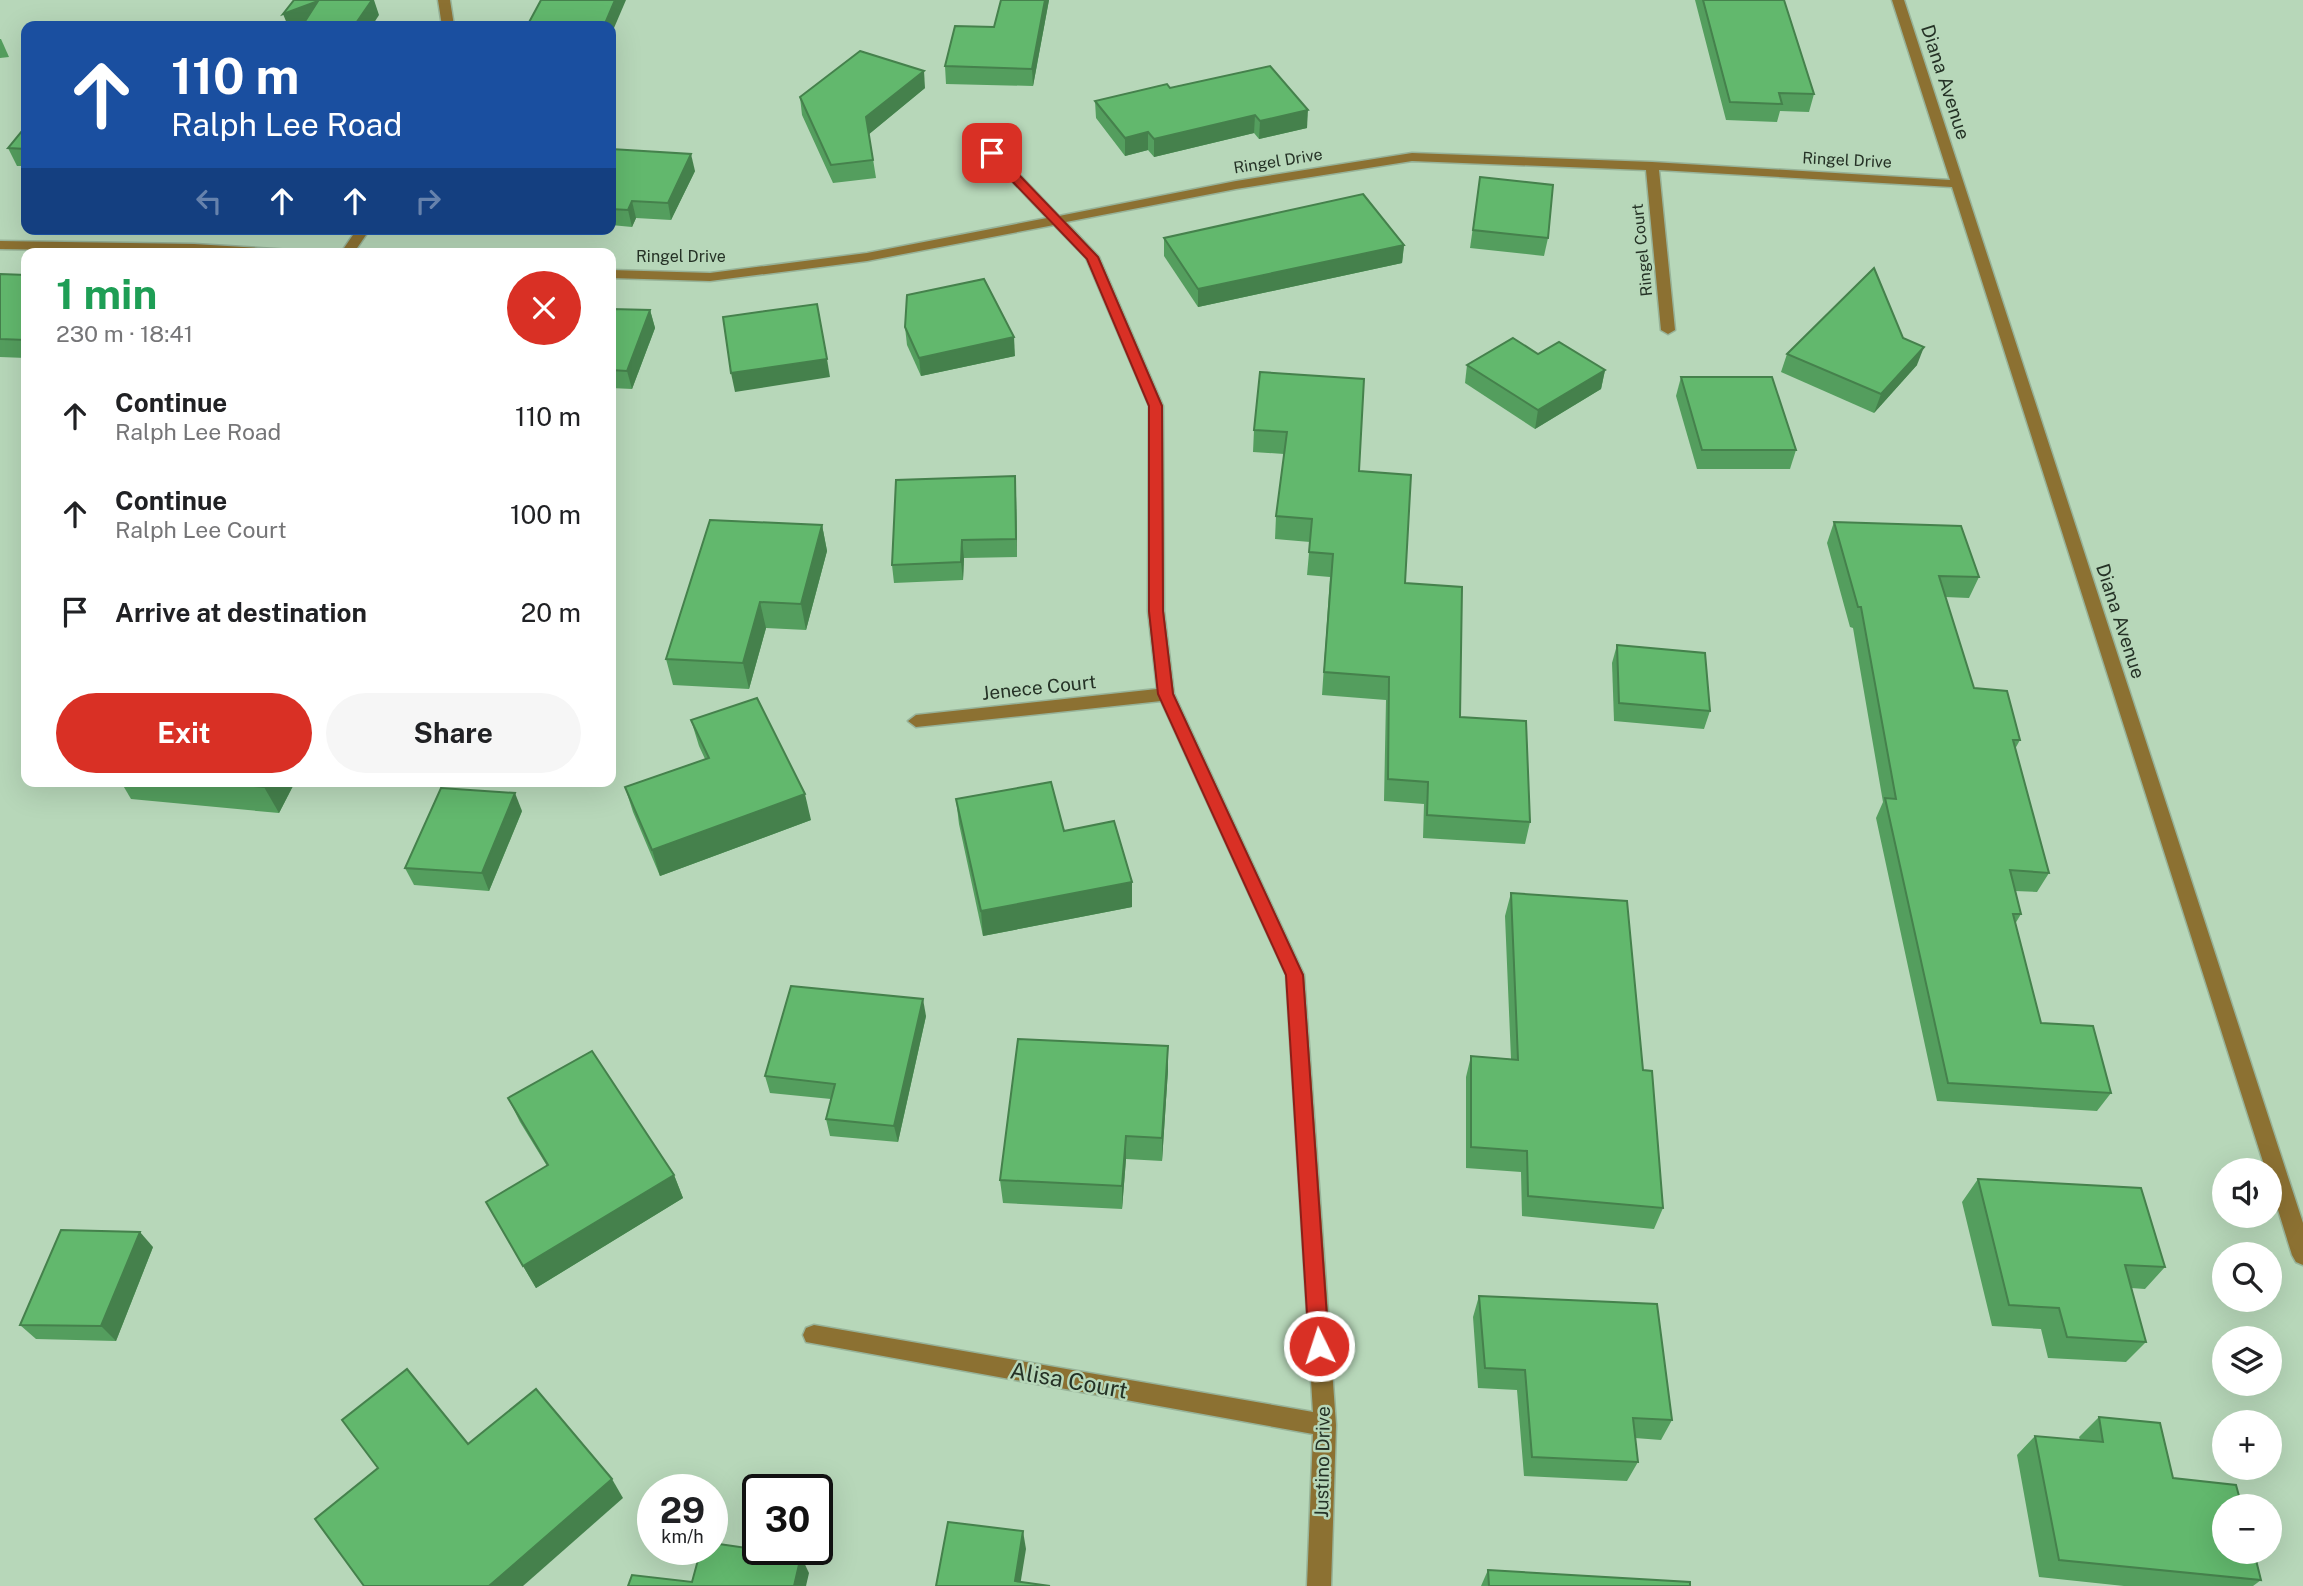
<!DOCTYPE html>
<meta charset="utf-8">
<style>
:root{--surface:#fff;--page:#f6f6f6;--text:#202124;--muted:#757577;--accent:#d93025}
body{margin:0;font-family:"Public Sans",sans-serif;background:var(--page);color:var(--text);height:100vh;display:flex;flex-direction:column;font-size:26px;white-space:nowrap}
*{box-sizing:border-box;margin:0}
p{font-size:23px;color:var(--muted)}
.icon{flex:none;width:38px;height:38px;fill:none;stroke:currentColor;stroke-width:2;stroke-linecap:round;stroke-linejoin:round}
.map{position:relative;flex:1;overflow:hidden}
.panel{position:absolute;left:21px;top:248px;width:595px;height:539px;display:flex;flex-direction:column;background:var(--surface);border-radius:14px;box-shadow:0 7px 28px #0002}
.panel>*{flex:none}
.top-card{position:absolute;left:21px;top:21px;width:595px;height:214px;border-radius:14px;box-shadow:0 7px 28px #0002;background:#1a4fa0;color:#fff;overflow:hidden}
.fabs{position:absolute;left:2212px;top:1158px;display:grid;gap:14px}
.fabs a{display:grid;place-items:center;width:70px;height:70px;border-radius:50%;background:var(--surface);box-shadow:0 7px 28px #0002;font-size:35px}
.speed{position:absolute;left:637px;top:1474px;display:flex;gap:14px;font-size:35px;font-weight:700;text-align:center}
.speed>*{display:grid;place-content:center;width:91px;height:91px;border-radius:50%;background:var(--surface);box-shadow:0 7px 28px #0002;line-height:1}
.speed small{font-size:18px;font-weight:400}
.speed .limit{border:4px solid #111;border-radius:10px;background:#fff;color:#111}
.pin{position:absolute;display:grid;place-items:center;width:60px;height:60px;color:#fff;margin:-30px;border-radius:14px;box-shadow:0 4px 10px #0006}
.me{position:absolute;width:77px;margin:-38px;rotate:356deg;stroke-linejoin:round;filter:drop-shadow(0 0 5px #0008)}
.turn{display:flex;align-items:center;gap:24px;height:147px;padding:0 35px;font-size:32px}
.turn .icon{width:91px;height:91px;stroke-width:2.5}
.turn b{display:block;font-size:49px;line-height:60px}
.lanes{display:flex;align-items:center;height:66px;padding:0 35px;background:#0003;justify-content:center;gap:35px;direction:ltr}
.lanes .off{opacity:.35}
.round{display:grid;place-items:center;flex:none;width:74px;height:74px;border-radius:37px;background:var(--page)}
.overview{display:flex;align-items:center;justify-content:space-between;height:119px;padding:0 35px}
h1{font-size:42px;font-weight:700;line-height:52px;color:#1e9e55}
.primary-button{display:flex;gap:14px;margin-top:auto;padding:14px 35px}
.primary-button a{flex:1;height:80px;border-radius:42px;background:var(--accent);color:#fff;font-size:28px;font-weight:700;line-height:80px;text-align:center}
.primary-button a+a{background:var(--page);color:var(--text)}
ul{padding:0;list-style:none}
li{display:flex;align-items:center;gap:21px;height:98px;padding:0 35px}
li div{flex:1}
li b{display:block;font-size:26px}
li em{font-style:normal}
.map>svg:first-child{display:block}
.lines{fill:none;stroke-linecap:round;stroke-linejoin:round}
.minor-casing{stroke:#97b399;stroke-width:3}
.minor{fill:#8c7132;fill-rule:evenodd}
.wall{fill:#549e5e}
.shaded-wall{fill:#45814c}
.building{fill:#62b86d;stroke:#45814c;stroke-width:2}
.route{fill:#d93025;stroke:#8d1f18;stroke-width:2}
.labels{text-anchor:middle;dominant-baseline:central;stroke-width:5;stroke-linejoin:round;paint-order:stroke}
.far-street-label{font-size:16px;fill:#253226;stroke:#b7d7b9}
.street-label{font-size:19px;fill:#253226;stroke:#b7d7b9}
.near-street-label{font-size:23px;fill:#253226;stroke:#b7d7b9}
</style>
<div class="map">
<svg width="2303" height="1586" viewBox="0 0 2303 1586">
<rect width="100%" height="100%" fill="#b7d7b9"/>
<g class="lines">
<g class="minor-casing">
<g id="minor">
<path d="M 438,0 L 450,0 L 454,26 L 442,26 Z"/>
<path d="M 1892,0 L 1904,0 L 2303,1223 L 2303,1265 L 2296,1262 L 2292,1255 L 2270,1184 L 2270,1171 L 2266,1171 L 1952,187 L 1659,170 L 1675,330 L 1668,334 L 1661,330 L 1646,170 L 1412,161 L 1236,189 L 1066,222 L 1099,257 L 1163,406 L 1164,611 L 1174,694 L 1304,975 L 1336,1425 L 1331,1586 L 1307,1586 L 1313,1434 L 806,1342 L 803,1335 L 806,1328 L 814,1325 L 1313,1412 L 1286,975 L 1161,701 L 916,727 L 908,721 L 916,715 L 1157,689 L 1148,611 L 1149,406 L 1086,258 L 1054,225 L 867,261 L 710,281 L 611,278 L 611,270 L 710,273 L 867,253 L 1047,218 L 988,156 L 988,150 L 996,150 L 1059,216 L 1236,181 L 1412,153 L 1652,162 L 1950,180 Z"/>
<path d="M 357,229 L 370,229 L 353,254 L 340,254 Z"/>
<path d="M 0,241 L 194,244 L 291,250 L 297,254 L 0,249 Z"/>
</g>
</g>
<use href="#minor" class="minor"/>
</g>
<g class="wall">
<path d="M 1001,0 L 1049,0 L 1033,86 L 946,84 L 945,66 L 994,27 Z"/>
<path d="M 1695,0 L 1784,0 L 1814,94 L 1809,112 L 1780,111 L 1777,122 L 1726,120 Z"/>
<path d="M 0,39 L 1,39 L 9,57 L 0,58 Z"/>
<path d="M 925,88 L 869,134 L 876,178 L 833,183 L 802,115 L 800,97 Z"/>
<path d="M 1170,88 L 1307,128 L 1259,139 L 1254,133 L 1154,157 L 1148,150 L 1125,156 L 1096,118 L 1095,101 Z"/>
<path d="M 26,126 L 26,166 L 17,166 L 8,148 Z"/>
<path d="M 611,149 L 695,171 L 671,220 L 636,218 L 632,227 L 611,225 Z"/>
<path d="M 1480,177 L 1548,238 L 1544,256 L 1470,248 Z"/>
<path d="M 1164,238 L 1404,245 L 1402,263 L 1198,307 L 1164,256 Z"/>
<path d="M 0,274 L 26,275 L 26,358 L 0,357 Z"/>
<path d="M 611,309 L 650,310 L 655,328 L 632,389 L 611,388 Z"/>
<path d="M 905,327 L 1015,356 L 921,376 L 907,345 Z"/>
<path d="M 1903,338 L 1917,365 L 1874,413 L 1781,372 L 1787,354 Z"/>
<path d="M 1538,354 L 1605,370 L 1601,389 L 1535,429 L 1465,383 L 1467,365 Z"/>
<path d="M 1260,372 L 1359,471 L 1460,717 L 1530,822 L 1525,844 L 1423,838 L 1424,804 L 1384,801 L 1386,700 L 1322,695 L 1330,577 L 1307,575 L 1310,542 L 1275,539 L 1276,516 L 1284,454 L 1253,452 L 1254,430 Z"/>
<path d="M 1681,377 L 1796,450 L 1790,469 L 1697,469 L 1676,396 Z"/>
<path d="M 1016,495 L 1017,557 L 964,558 L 963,580 L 894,583 L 892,565 Z"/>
<path d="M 1834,522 L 1979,577 L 1969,598 L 1945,597 L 1974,688 L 2020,740 L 2015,749 L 2049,873 L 2037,892 L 2015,891 L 2021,914 L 2015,924 L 2041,1023 L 2111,1093 L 2097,1111 L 1937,1101 L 1876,818 L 1883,802 L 1853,628 L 1850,627 L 1827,543 Z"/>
<path d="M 822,525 L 827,551 L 806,630 L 766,628 L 749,689 L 673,685 L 666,659 Z"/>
<path d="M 1617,645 L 1710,711 L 1704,729 L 1614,721 L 1612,663 Z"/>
<path d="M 691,720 L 811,820 L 660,876 L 633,812 L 625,787 L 705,759 L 699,746 Z"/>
<path d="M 121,782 L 295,782 L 279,813 L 131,799 Z"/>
<path d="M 956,799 L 1064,831 L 1132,882 L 1132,907 L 983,936 L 959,824 Z"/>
<path d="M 522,811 L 489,891 L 414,885 L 405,868 Z"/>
<path d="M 1511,893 L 1643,1070 L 1663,1208 L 1654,1229 L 1522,1216 L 1521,1172 L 1466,1168 L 1466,1077 L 1471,1056 L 1511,1059 L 1505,916 Z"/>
<path d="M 926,1016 L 898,1142 L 830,1136 L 826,1119 L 831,1099 L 770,1093 L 765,1076 Z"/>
<path d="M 1168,1070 L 1162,1161 L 1126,1159 L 1122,1209 L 1003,1203 L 1000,1180 Z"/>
<path d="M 508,1098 L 674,1175 L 683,1198 L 536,1288 L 486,1202 L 547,1166 L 520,1122 Z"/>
<path d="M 1978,1179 L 2165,1267 L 2145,1289 L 2131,1288 L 2146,1342 L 2126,1362 L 2048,1358 L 2041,1329 L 1992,1326 L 1962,1202 Z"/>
<path d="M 153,1247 L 116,1341 L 36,1339 L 20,1325 Z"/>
<path d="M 1479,1296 L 1672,1420 L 1661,1440 L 1635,1438 L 1638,1462 L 1627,1481 L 1524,1476 L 1517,1390 L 1478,1388 L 1473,1317 Z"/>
<path d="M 2099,1417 L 2173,1478 L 2261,1580 L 2253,1586 L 2124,1586 L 2039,1577 L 2017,1455 L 2035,1436 L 2080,1440 L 2079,1437 Z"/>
<path d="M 1488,1570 L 1690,1586 L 1481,1586 Z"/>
</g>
<g class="shaded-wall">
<path d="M 372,0 L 374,0 L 379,15 L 372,26 L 354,26 Z"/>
<path d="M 615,0 L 626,0 L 611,35 L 611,26 L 604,26 Z"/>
<path d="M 1045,0 L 1049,0 L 1033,86 L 1032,69 Z"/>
<path d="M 318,1 L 303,26 L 288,26 L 283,14 Z"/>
<path d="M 924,71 L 925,88 L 868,135 L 866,117 Z"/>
<path d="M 1308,110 L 1307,128 L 1259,139 L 1260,121 Z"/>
<path d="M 1255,115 L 1254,133 L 1154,157 L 1154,139 Z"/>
<path d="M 1148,132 L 1148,150 L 1125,156 L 1125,138 Z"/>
<path d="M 691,154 L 695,171 L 671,220 L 668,203 Z"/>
<path d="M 632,201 L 636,218 L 632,227 L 628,210 Z"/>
<path d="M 1404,245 L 1402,263 L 1198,307 L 1198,289 Z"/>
<path d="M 650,310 L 655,328 L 632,389 L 627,371 Z"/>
<path d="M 1014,337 L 1015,356 L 921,376 L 919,358 Z"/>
<path d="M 1924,347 L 1917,365 L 1874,413 L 1881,394 Z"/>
<path d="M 827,359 L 830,377 L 735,392 L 731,373 Z"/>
<path d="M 1605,370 L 1601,389 L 1535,429 L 1538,410 Z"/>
<path d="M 1015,476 L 1016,495 L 1017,557 L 1016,539 Z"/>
<path d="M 822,525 L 827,551 L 806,630 L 801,604 Z"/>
<path d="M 962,540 L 964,558 L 963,580 L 961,562 Z"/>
<path d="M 760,602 L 766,628 L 749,689 L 743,663 Z"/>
<path d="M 267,782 L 295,782 L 279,813 L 264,787 Z"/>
<path d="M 515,793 L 522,811 L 489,891 L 482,873 Z"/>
<path d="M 805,794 L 811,820 L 660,876 L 652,850 Z"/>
<path d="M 1132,882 L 1132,907 L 983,936 L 981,911 Z"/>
<path d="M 923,999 L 926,1016 L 898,1142 L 894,1126 Z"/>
<path d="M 1168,1046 L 1168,1070 L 1162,1161 L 1162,1138 Z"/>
<path d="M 1126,1136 L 1126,1159 L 1122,1209 L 1122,1186 Z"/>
<path d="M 674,1175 L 683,1198 L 536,1288 L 523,1266 Z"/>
<path d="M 140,1232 L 153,1247 L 116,1341 L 101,1326 Z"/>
<path d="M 612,1479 L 623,1498 L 523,1586 L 489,1586 Z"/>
<path d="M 1023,1531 L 1026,1549 L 1020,1586 L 1015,1581 Z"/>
<path d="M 801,1556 L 809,1573 L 806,1586 L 794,1586 Z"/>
</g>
<g class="building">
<path d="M 294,0 L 372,0 L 354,26 L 302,26 L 318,1 L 283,14 Z"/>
<path d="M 541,0 L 615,0 L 604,26 L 527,26 Z"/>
<path d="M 1001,0 L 1045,0 L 1032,69 L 945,66 L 955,26 L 994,27 Z"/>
<path d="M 1703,0 L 1784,0 L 1814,94 L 1779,93 L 1782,104 L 1730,102 Z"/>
<path d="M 125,22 L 130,26 L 112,26 Z"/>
<path d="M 860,51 L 924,71 L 866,117 L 873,160 L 831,165 L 800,97 Z"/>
<path d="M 1270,66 L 1308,110 L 1260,121 L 1255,115 L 1154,139 L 1148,132 L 1125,138 L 1095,101 L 1167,84 L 1170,88 Z"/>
<path d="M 26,126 L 26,149 L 8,148 Z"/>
<path d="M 611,149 L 691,154 L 668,203 L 632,201 L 628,210 L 611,209 Z"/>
<path d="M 1480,177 L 1553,185 L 1548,238 L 1473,230 Z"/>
<path d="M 1363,194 L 1404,245 L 1198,289 L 1164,238 Z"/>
<path d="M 1874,268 L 1903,338 L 1924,347 L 1881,394 L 1787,354 Z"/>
<path d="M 0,274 L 26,275 L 26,340 L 0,339 Z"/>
<path d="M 984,279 L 1014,337 L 919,358 L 905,327 L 907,295 Z"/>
<path d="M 817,304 L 827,359 L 731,373 L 723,317 Z"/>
<path d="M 611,309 L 650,310 L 627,371 L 611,370 Z"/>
<path d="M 1513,338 L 1538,354 L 1559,342 L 1605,370 L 1538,410 L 1467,365 Z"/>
<path d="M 1260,372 L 1364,379 L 1359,471 L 1411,475 L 1405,583 L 1462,587 L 1460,717 L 1526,721 L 1530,822 L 1427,815 L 1428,782 L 1388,779 L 1389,677 L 1324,672 L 1333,554 L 1309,552 L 1312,519 L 1276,516 L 1287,432 L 1254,430 Z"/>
<path d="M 1681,377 L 1772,377 L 1796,450 L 1702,450 Z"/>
<path d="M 1015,476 L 1016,539 L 962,540 L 961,562 L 892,565 L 896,480 Z"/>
<path d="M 710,520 L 822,525 L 801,604 L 760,602 L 743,663 L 666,659 Z"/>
<path d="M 1834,522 L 1961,526 L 1979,577 L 1939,576 L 1974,688 L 2007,691 L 2020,740 L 2013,740 L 2049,873 L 2010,870 L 2021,914 L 2013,914 L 2041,1023 L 2093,1026 L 2111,1093 L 1948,1083 L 1885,798 L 1896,799 L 1861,607 L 1858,607 Z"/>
<path d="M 1617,645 L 1705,653 L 1710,711 L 1619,703 Z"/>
<path d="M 757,698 L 805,794 L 652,850 L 625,787 L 709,758 L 691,720 Z"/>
<path d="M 213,782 L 267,782 L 264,787 Z"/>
<path d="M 1051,782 L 1064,831 L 1114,821 L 1132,882 L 981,911 L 956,799 Z"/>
<path d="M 441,788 L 515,793 L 482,873 L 405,868 Z"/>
<path d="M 1511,893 L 1627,901 L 1643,1070 L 1652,1071 L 1663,1208 L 1528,1196 L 1527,1151 L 1471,1147 L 1471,1056 L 1518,1060 Z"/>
<path d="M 791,986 L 923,999 L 894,1126 L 826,1119 L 835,1084 L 765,1076 Z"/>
<path d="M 1018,1039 L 1168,1046 L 1162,1138 L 1126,1136 L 1122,1186 L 1000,1180 Z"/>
<path d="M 592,1051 L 674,1175 L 523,1266 L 486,1202 L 548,1165 L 508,1098 Z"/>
<path d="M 1978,1179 L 2141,1188 L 2165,1267 L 2125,1265 L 2146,1342 L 2067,1337 L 2059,1308 L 2009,1305 Z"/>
<path d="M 61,1230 L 140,1232 L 101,1326 L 20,1325 Z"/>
<path d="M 1479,1296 L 1657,1304 L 1672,1420 L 1633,1418 L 1638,1462 L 1532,1457 L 1525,1370 L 1485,1368 Z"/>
<path d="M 407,1369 L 468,1444 L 536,1389 L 612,1479 L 489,1586 L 364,1586 L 315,1519 L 378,1468 L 342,1420 Z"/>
<path d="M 2099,1417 L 2160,1423 L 2173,1478 L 2236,1485 L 2242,1507 L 2224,1507 L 2224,1552 L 2254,1552 L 2261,1580 L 2059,1560 L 2035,1436 L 2103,1442 Z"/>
<path d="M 948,1522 L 1023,1531 L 1015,1581 L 1050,1586 L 936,1586 Z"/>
<path d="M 712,1543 L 801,1556 L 794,1586 L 628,1586 L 632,1575 L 692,1582 L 701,1549 L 712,1549 Z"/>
<path d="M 1488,1570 L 1690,1582 L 1690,1586 L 1489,1586 Z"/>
</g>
<path class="route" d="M 988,151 L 996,151 L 1098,257 L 1162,406 L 1163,611 L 1173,694 L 1303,975 L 1329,1346 L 1326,1352 L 1319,1355 L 1312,1352 L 1309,1346 L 1286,975 L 1158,694 L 1149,611 L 1149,406 L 1087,259 L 988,156 Z"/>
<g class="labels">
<g class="far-street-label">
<text transform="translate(1847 160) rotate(3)">Ringel Drive</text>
<text transform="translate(1278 161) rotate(-9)">Ringel Drive</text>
<text transform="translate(1642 250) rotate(-96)">Ringel Court</text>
<text x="681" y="256">Ringel Drive</text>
</g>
<g class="street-label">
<text transform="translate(1946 82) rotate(72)">Diana Avenue</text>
<text transform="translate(2121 621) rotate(72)">Diana Avenue</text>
<text transform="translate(1039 687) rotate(-6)">Jenece Court</text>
<text transform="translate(1322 1462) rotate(-89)">Justino Drive</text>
</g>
<g class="near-street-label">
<text transform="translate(1069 1380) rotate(10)">Alisa Court</text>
</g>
</g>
</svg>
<div class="fabs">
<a><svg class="icon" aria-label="sound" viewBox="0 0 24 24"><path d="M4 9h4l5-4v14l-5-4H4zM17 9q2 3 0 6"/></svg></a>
<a><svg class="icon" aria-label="search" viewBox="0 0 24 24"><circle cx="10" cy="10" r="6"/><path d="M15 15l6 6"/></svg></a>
<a><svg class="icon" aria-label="layers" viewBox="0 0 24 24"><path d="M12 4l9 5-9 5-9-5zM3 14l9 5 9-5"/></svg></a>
<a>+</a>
<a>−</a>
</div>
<div class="speed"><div>29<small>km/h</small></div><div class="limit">30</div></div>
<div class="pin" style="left:992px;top:153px;background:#d93025"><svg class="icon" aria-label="arrive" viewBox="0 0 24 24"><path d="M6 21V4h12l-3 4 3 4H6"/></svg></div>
<svg class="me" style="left:1319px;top:1346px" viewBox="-20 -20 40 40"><circle r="17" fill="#d93025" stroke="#fff" stroke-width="3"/><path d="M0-11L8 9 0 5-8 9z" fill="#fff"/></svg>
<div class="top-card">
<div class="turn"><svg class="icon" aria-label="ahead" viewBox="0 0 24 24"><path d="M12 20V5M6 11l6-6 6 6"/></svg><div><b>110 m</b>Ralph Lee Road</div></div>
<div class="lanes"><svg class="icon off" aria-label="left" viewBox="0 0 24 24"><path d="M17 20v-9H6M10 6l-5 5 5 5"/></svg><svg class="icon" aria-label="ahead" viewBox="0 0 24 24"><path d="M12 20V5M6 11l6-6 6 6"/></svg><svg class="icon" aria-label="ahead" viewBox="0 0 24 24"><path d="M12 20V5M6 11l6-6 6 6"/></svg><svg class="icon off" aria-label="right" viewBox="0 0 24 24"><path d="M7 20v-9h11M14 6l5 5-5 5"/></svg></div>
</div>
<section class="panel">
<div class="overview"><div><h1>1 min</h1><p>230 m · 18:41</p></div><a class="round" style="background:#d93025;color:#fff"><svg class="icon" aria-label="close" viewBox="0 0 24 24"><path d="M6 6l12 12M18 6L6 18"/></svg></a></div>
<ul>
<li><svg class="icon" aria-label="ahead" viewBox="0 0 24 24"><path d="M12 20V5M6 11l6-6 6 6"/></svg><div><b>Continue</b><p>Ralph Lee Road</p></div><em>110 m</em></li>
<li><svg class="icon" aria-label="ahead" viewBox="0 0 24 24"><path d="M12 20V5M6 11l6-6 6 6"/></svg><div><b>Continue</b><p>Ralph Lee Court</p></div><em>100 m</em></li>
<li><svg class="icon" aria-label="arrive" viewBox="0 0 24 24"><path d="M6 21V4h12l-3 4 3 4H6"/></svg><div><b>Arrive at destination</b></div><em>20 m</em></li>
</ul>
<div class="primary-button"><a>Exit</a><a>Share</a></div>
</section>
</div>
